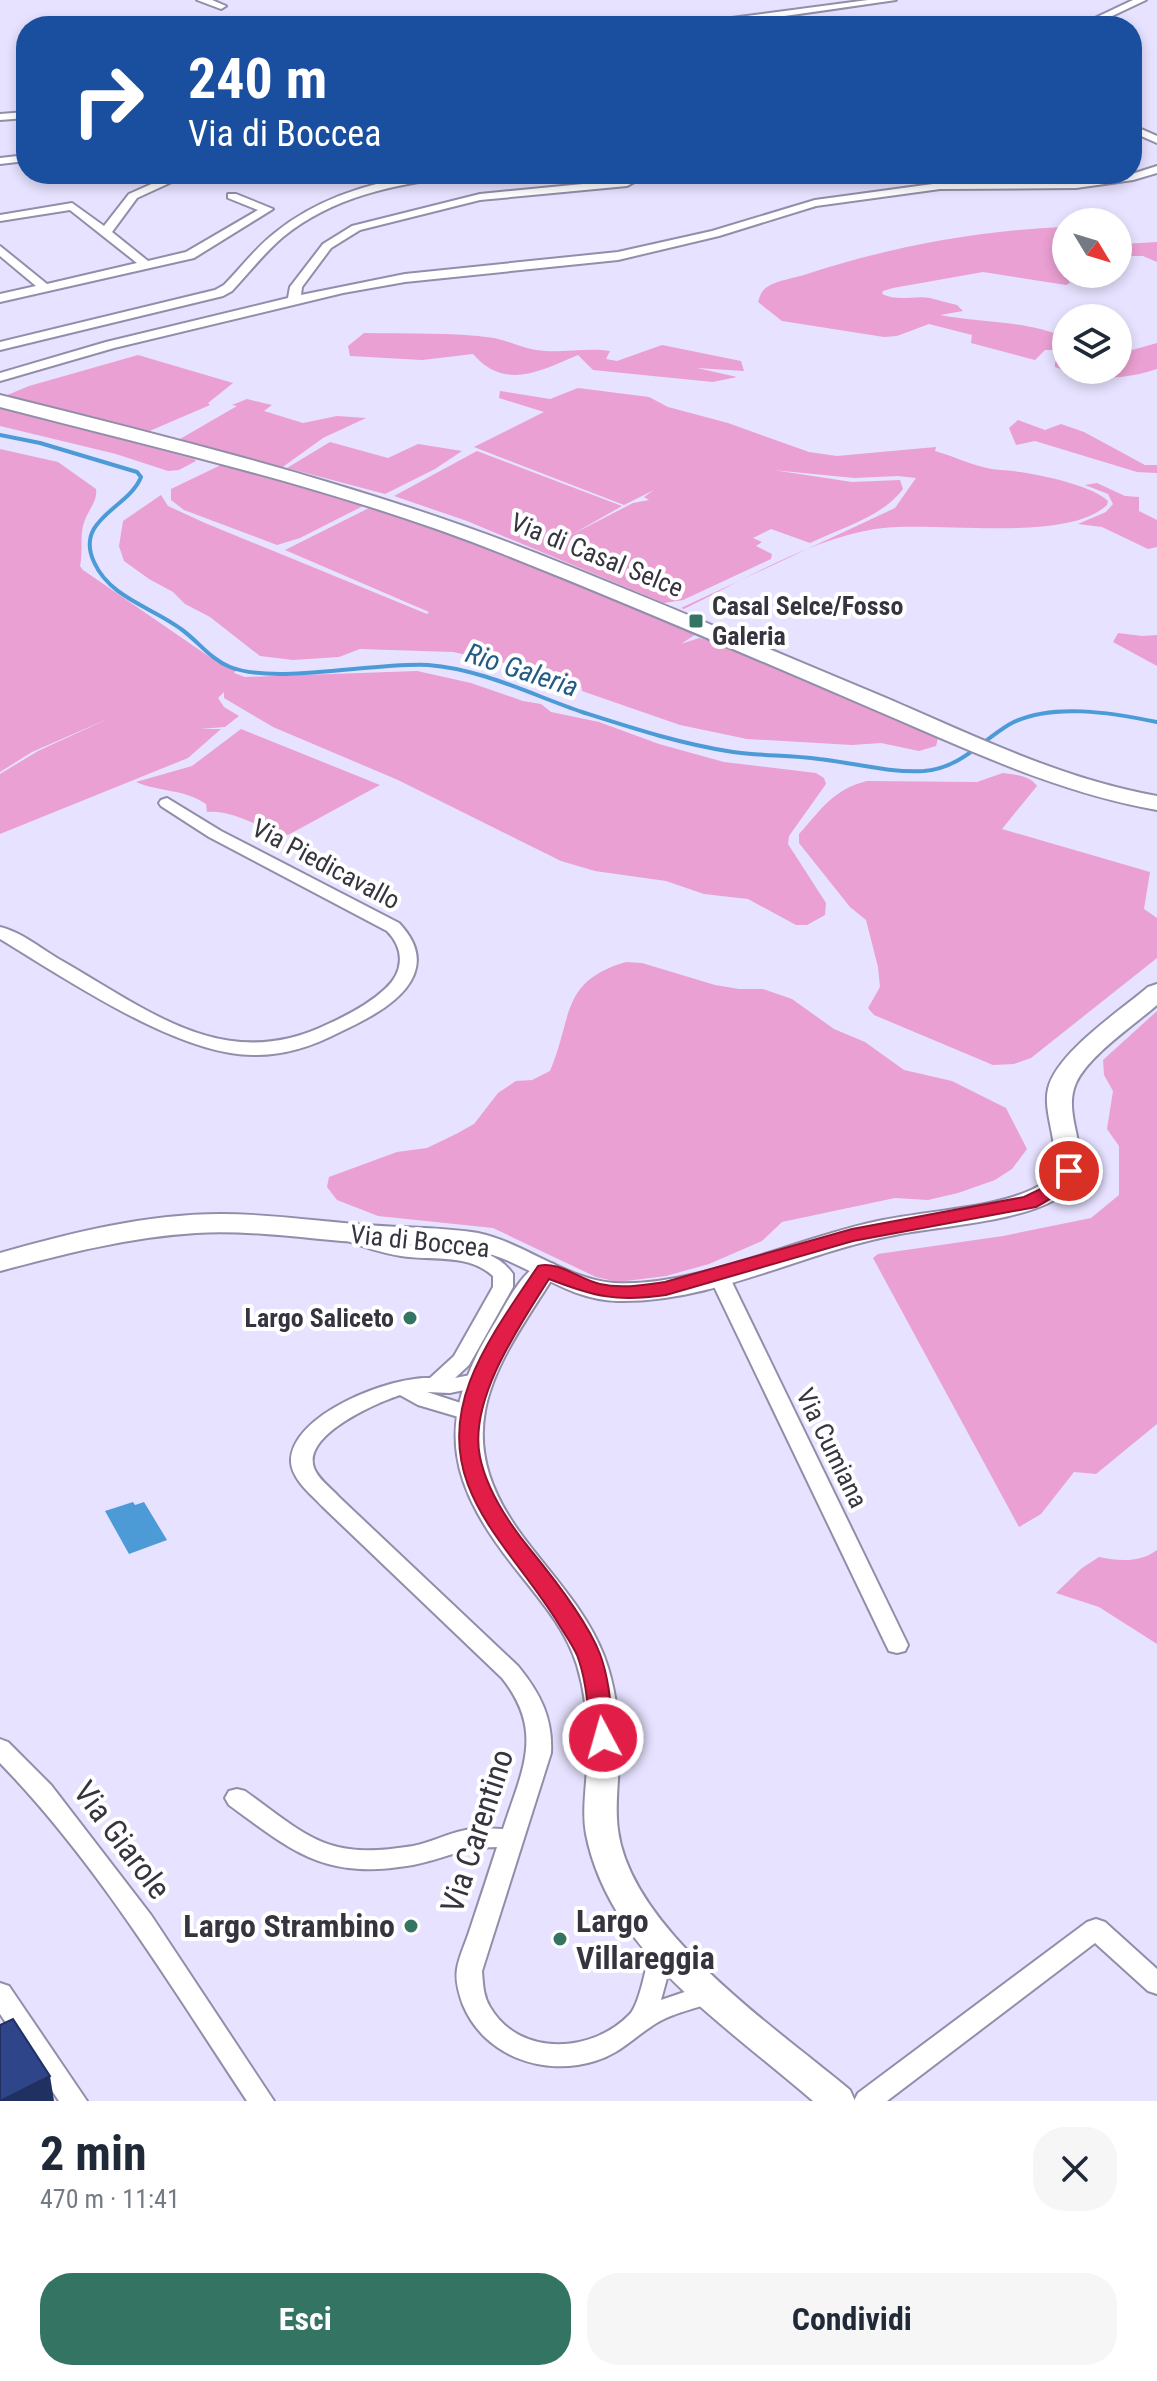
<!DOCTYPE html>
<html lang="it">
<meta charset="utf-8">
<style>
:root{--surface:#fff;--page:#f6f6f7;--text:#1f2937;--muted:#747a83;--accent:#347462}
body{margin:0;font-family:"Roboto Condensed",sans-serif;background:var(--page);color:var(--text);height:100vh;display:flex;flex-direction:column;font-size:30px;white-space:nowrap}
*{box-sizing:border-box;margin:0}
p{font-size:26px;color:var(--muted)}
.icon{flex:none;width:44px;height:44px;fill:none;stroke:currentColor;stroke-width:2;stroke-linecap:round;stroke-linejoin:round}
.map{position:relative;height:2101px;overflow:hidden}
.details{display:flex;flex-direction:column;background:var(--surface);flex:1}
.details>*{flex:none}
.hud{position:absolute;left:16px;top:16px;width:1126px;height:168px;border-radius:32px;box-shadow:0 4px 12px #0003;background:#1a4fa0;color:#fff;overflow:hidden}
.needle{width:52px;rotate:128deg}
.controls{position:absolute;left:1052px;top:208px;display:grid;gap:16px}
.controls a{display:grid;place-items:center;width:80px;height:80px;border-radius:50%;background:var(--surface);box-shadow:0 4px 12px #0003;font-size:40px}
.pin{position:absolute;display:grid;place-items:center;width:68px;height:68px;color:#fff;margin:-34px;border:4px solid #fff;border-radius:50%;box-shadow:0 2px 8px #0007}
.me{position:absolute;width:88px;margin:-44px;rotate:354deg;stroke-linejoin:round;filter:drop-shadow(0 0 6px #0008)}
.turn{display:flex;align-items:center;gap:28px;height:168px;padding:0 40px;font-size:36px}
.turn .icon{width:104px;height:104px;stroke-width:2.5}
.turn b{display:block;font-size:56px;line-height:68px}
.round{display:grid;place-items:center;flex:none;width:84px;height:84px;border-radius:32px;background:var(--page)}
.head{display:flex;align-items:center;justify-content:space-between;height:136px;padding:0 40px}
h1{font-size:48px;font-weight:700;line-height:60px}
.action{display:flex;gap:16px;margin-top:auto;padding:16px 40px}
.action a{flex:1;height:92px;border-radius:32px;background:var(--accent);color:#fff;font-size:32px;font-weight:700;line-height:92px;text-align:center}
.action a+a{background:var(--page);color:var(--text)}
.map>svg:first-child{display:block}
.green{fill:#eaa0d2}
.water{fill:#4c9bd7}
.lines{fill:none;stroke-linecap:round;stroke-linejoin:round}
.stream{stroke:#4c9bd7;stroke-width:4}
.minor-casing{stroke:#928ea9;stroke-width:4}
.tertiary-casing{stroke:#928ea9;stroke-width:4}
.secondary-casing{stroke:#928ea9;stroke-width:4}
.minor{fill:#fff;fill-rule:evenodd}
.tertiary{fill:#fff;fill-rule:evenodd}
.secondary{fill:#fff;fill-rule:evenodd}
.shaded-wall{fill:#203061}
.building{fill:#2e458a;stroke:#203061;stroke-width:2}
.route{fill:#e11d48;stroke:#92132f;stroke-width:2}
.poi-dot{fill:#347462;stroke:#fff;stroke-width:3}
.labels{text-anchor:middle;dominant-baseline:central;stroke-width:8;stroke-linejoin:round;paint-order:stroke}
.street-label{font-size:26px;fill:#35343f;stroke:#fff}
.poi-label{font-size:26px;font-weight:bold;fill:#35343f;stroke:#fff;text-anchor:start}
.water-label{font-size:28px;font-style:italic;fill:#225b84;stroke:#fff}
.near-street-label{font-size:32px;fill:#35343f;stroke:#fff}
.near-poi-label{font-size:32px;font-weight:bold;fill:#35343f;stroke:#fff;text-anchor:start}
</style>
<div class="map">
<svg width="1157" height="2101" viewBox="0 0 1157 2101">
<rect width="100%" height="100%" fill="#e6e2ff"/>
<g class="green">
<path d="M 1066,227 L 1066,274 L 1072,274 L 1067,277 L 1070,283 L 1066,285 L 983,272 L 893,288 L 883,291 L 882,294 C 899,302 914,295 930,298 C 939,300 947,303 957,305 L 963,311 L 940,315 C 982,323 1026,320 1066,338 L 1066,350 L 1045,350 L 1035,360 L 971,343 L 972,335 L 929,324 L 897,336 L 884,337 L 782,321 L 758,302 C 760,296 761,291 767,287 C 778,280 795,278 807,274 C 889,247 980,230 1066,227 Z"/>
<path d="M 1118,237 L 1125,239 L 1123,244 L 1157,242 L 1157,262 L 1143,256 L 1118,256 Z"/>
<path d="M 364,333 C 407,334 451,332 494,338 C 509,341 522,348 536,350 C 561,354 585,347 610,351 L 606,359 L 617,361 L 662,345 L 741,361 L 744,371 L 697,368 L 737,377 L 713,382 L 593,370 L 578,355 C 540,371 505,391 473,354 L 422,360 L 350,356 L 348,346 Z"/>
<path d="M 1157,343 L 1157,369 C 1120,381 1091,380 1055,367 L 1055,362 L 1065,361 L 1062,353 L 1066,353 L 1066,370 L 1118,370 L 1118,354 Z"/>
<path d="M 138,355 L 233,383 L 208,403 L 210,405 L 145,433 L 5,396 L 29,386 Z"/>
<path d="M 578,388 L 649,397 L 668,407 L 728,423 L 809,452 L 837,456 L 936,447 L 935,451 C 956,457 980,469 1001,470 C 1025,471 1092,484 1108,501 L 1107,505 C 1066,544 932,520 875,529 C 811,539 742,581 684,609 L 681,608 L 895,508 L 916,478 L 898,476 L 854,478 L 773,470 L 852,482 L 900,480 L 903,489 C 882,517 841,528 810,543 L 771,529 L 753,538 L 762,542 L 756,546 L 772,554 L 771,559 L 683,600 L 664,603 L 467,521 L 394,496 L 477,451 L 622,506 L 571,535 L 633,503 L 649,500 L 644,497 L 654,490 L 624,505 L 474,447 L 544,412 L 499,398 L 500,391 L 550,399 Z"/>
<path d="M 247,399 L 272,405 L 264,411 L 303,423 L 337,416 L 366,418 L 323,438 L 280,469 L 180,439 L 237,406 L 232,405 Z"/>
<path d="M 0,407 L 194,459 L 196,461 L 179,470 L 168,471 L 116,454 L 0,426 Z"/>
<path d="M 1018,420 L 1045,430 L 1061,424 L 1084,432 L 1145,465 L 1157,465 L 1157,473 L 1137,472 L 1035,441 L 1016,445 L 1009,428 Z"/>
<path d="M 330,442 L 388,458 L 418,444 L 462,451 L 435,469 L 385,494 L 287,468 Z"/>
<path d="M 0,449 L 58,462 L 96,489 C 98,502 86,512 83,526 C 80,539 83,553 80,566 L 83,570 L 217,662 L 236,670 L 234,673 L 245,677 L 417,671 L 471,683 L 523,701 L 541,704 L 551,712 L 599,722 L 659,744 L 724,762 L 816,773 L 824,778 L 826,784 L 789,836 L 788,844 L 826,903 L 825,915 L 807,925 L 796,925 L 748,899 L 704,894 L 666,881 L 595,871 L 561,861 L 398,780 L 273,727 L 224,698 L 224,692 L 218,698 L 224,707 L 239,716 L 225,727 L 200,729 L 221,729 L 188,758 L 0,834 L 0,774 L 38,751 L 112,717 L 32,752 L 0,772 Z"/>
<path d="M 225,463 L 365,505 L 300,538 L 277,545 L 184,510 L 171,500 L 171,489 Z"/>
<path d="M 1097,483 L 1125,496 L 1139,497 L 1139,511 L 1157,520 L 1157,547 L 1148,549 L 1102,527 L 1078,524 L 1106,512 L 1113,504 L 1108,494 L 1085,485 Z"/>
<path d="M 161,495 L 168,506 L 205,523 L 427,614 L 429,612 L 285,550 L 375,505 L 522,561 L 527,560 L 696,634 L 681,644 L 699,638 L 715,642 L 938,738 L 936,746 L 919,751 L 881,743 L 852,745 L 747,739 L 680,725 L 582,691 L 581,684 L 573,687 L 560,683 L 539,667 L 525,667 L 453,652 L 360,649 L 339,657 L 293,660 L 260,656 L 210,617 L 185,604 L 173,592 L 149,579 L 124,561 L 119,546 L 123,521 Z"/>
<path d="M 1118,633 L 1142,636 L 1157,635 L 1157,666 L 1113,642 Z"/>
<path d="M 241,729 L 380,785 L 288,835 C 259,829 236,810 207,812 L 206,804 C 185,789 159,792 136,782 L 192,766 Z"/>
<path d="M 1003,773 C 1015,775 1030,775 1037,786 L 1002,829 L 1150,872 L 1144,909 L 1157,918 L 1157,958 L 1031,1058 L 1014,1064 L 993,1065 L 874,1015 L 868,1008 L 880,987 L 878,967 L 866,920 L 850,907 L 799,843 L 799,834 C 822,809 832,790 867,781 L 977,782 Z"/>
<path d="M 626,962 L 642,963 L 715,985 L 739,989 L 763,989 L 792,999 L 834,1029 L 865,1042 L 904,1070 L 952,1081 L 1006,1108 L 1027,1149 L 1012,1169 L 995,1180 L 958,1193 L 928,1200 L 895,1198 L 782,1222 L 762,1241 L 709,1264 L 666,1276 L 618,1282 L 596,1277 L 493,1228 L 378,1216 L 337,1200 L 327,1187 L 329,1177 L 397,1152 L 427,1148 L 456,1134 L 474,1124 L 498,1093 L 516,1081 L 532,1080 L 550,1071 C 573,1017 560,981 626,962 Z"/>
<path d="M 1157,1011 L 1157,1424 L 1096,1474 L 1074,1472 L 1041,1514 L 1019,1527 L 873,1258 L 878,1254 L 1003,1236 L 1091,1218 L 1119,1195 L 1119,1146 L 1107,1129 L 1113,1091 L 1104,1075 L 1103,1060 Z"/>
<path d="M 1157,1550 L 1157,1644 L 1099,1607 L 1056,1593 L 1082,1568 L 1099,1557 C 1119,1561 1140,1563 1157,1550 Z"/>
</g>
<path class="water" d="M 133,1502 L 135,1505 L 144,1502 L 167,1540 L 129,1554 L 105,1511 Z"/>
<g class="lines">
<path class="stream" d="M 0,435 L 40,443 L 137,472 L 141,477 C 129,508 74,519 94,562 C 110,598 152,607 181,629 C 198,641 210,659 230,667 C 276,685 374,662 428,665 C 482,669 532,695 582,712 C 632,728 681,744 733,752 C 761,756 790,755 819,759 C 854,763 889,773 924,771 C 961,768 981,741 1010,724 C 1050,702 1114,713 1157,722"/>
<g class="minor-casing">
<g id="minor">
<path d="M 197,0 L 212,0 L 226,6 L 221,9 Z"/>
<path d="M 868,0 L 896,0 L 716,26 L 688,26 L 693,23 Z"/>
<path d="M 1133,0 L 1146,0 L 1091,26 L 1078,26 Z"/>
<path d="M 26,112 L 26,118 L 0,120 L 0,114 Z"/>
<path d="M 1132,125 L 1157,136 L 1157,143 L 1132,132 Z"/>
<path d="M 26,155 L 26,161 L 0,164 L 0,158 Z"/>
<path d="M 1157,166 L 1157,173 L 1133,180 L 1076,188 L 940,189 L 816,206 L 719,236 L 618,260 L 405,282 L 343,293 L 114,348 L 0,381 L 0,373 L 106,342 L 288,298 L 290,287 L 323,244 L 352,226 L 480,194 L 624,180 L 630,177 L 629,174 L 641,174 L 642,178 L 627,186 L 480,200 L 360,230 L 331,248 L 302,287 L 301,295 L 405,274 L 618,252 L 712,231 L 815,200 L 940,183 L 1076,182 L 1132,174 Z"/>
<path d="M 174,174 L 189,174 L 137,198 L 112,232 L 148,261 L 186,252 L 258,210 L 228,198 L 228,194 L 236,194 L 273,209 L 194,258 L 0,302 L 0,294 L 36,286 L 0,256 L 0,246 L 47,284 L 137,263 L 70,210 L 0,221 L 0,215 L 72,203 L 104,226 L 129,194 Z"/>
<path d="M 425,174 L 461,174 L 455,177 C 394,184 332,197 283,237 C 264,253 249,273 232,291 L 223,296 L 0,350 L 0,342 L 215,290 L 224,285 C 241,268 256,247 276,232 C 318,198 372,182 425,174 Z"/>
<path d="M 167,798 L 221,831 L 399,923 C 418,943 424,965 406,988 C 390,1008 363,1021 340,1032 C 313,1046 284,1056 253,1055 C 177,1055 65,978 0,939 L 0,927 C 22,932 44,951 64,962 C 151,1012 226,1074 328,1024 C 348,1015 369,1004 385,989 C 404,972 405,949 387,931 L 209,837 L 161,806 L 159,803 L 161,800 Z"/>
<path d="M 347,1228 C 365,1233 383,1241 401,1244 C 438,1250 489,1239 513,1274 L 513,1287 L 469,1365 L 455,1378 L 481,1373 L 488,1375 L 491,1380 L 488,1385 L 450,1393 L 427,1392 L 479,1409 L 482,1414 L 479,1419 L 472,1421 L 418,1405 L 400,1395 C 376,1403 302,1435 314,1468 C 318,1479 331,1488 339,1497 L 518,1666 C 540,1693 553,1718 551,1753 L 482,1971 C 483,1983 483,1996 490,2007 C 520,2058 593,2053 630,2014 C 640,2003 646,1965 651,1949 L 654,1942 L 663,1939 L 672,1942 L 675,1949 L 661,2000 L 711,1983 L 720,1986 L 724,1993 L 720,2000 C 699,2008 670,2013 652,2026 C 632,2039 619,2054 595,2061 C 544,2077 484,2056 463,2005 C 459,1994 455,1981 457,1969 C 459,1956 466,1942 470,1929 C 479,1902 488,1875 497,1847 C 462,1847 444,1859 413,1865 C 325,1880 296,1854 229,1805 L 225,1798 L 229,1791 L 237,1789 L 245,1791 C 311,1839 327,1860 413,1846 C 433,1842 452,1831 472,1829 C 482,1827 493,1829 503,1829 C 522,1770 545,1732 502,1678 L 323,1507 C 313,1496 292,1480 291,1462 C 290,1414 392,1376 430,1378 L 454,1356 L 493,1287 L 493,1276 C 468,1253 432,1261 401,1256 C 381,1253 360,1246 340,1238 L 337,1234 L 340,1230 Z"/>
<path d="M 718,1268 L 728,1274 L 908,1645 L 905,1651 L 897,1653 L 889,1651 L 886,1645 L 708,1274 Z"/>
<path d="M 0,1739 L 8,1742 L 51,1785 L 151,1915 L 274,2101 L 247,2101 C 170,1985 97,1863 0,1763 Z"/>
<path d="M 1096,1919 L 1105,1922 L 1157,1969 L 1157,1994 L 1148,1991 L 1095,1943 L 887,2101 L 854,2101 L 858,2093 L 1087,1922 Z"/>
<path d="M 0,1983 L 9,1986 L 87,2101 L 59,2101 L 0,2014 Z"/>
</g>
</g>
<g class="tertiary-casing">
<path id="tertiary" d="M 545,1262 L 554,1264 L 558,1270 C 492,1372 442,1435 530,1546 C 557,1581 588,1614 604,1656 C 617,1690 620,1727 619,1763 C 618,1785 615,1808 618,1830 C 631,1930 776,2028 850,2090 L 855,2101 L 813,2101 C 751,2047 670,1991 624,1923 C 606,1896 592,1865 586,1834 C 582,1812 586,1789 587,1767 C 589,1733 587,1698 577,1665 C 566,1630 542,1602 519,1573 C 449,1486 432,1426 493,1326 C 505,1307 522,1268 545,1262 Z"/>
</g>
<g class="secondary-casing">
<g id="secondary">
<path d="M 0,395 C 192,443 383,490 566,565 C 675,609 783,655 891,700 C 979,738 1062,779 1157,796 L 1157,810 C 1056,792 967,749 873,709 C 750,656 627,603 503,554 C 340,489 169,451 0,407 Z"/>
<path d="M 1157,984 L 1157,1005 C 1134,1025 1088,1056 1076,1083 C 1059,1121 1103,1163 1062,1195 C 1028,1221 940,1226 895,1235 C 803,1252 713,1303 618,1301 C 562,1300 524,1258 475,1251 C 431,1244 386,1244 342,1241 C 294,1237 244,1230 196,1233 C 129,1237 64,1254 0,1271 L 0,1253 C 71,1233 146,1214 221,1214 C 269,1214 318,1221 366,1225 C 402,1228 442,1227 478,1233 C 525,1243 565,1279 614,1283 C 695,1288 800,1236 883,1220 C 925,1211 1011,1207 1043,1183 C 1070,1162 1041,1118 1048,1089 C 1056,1053 1120,1011 1148,987 Z"/>
</g>
</g>
<use href="#minor" class="minor"/>
<use href="#tertiary" class="tertiary"/>
<use href="#secondary" class="secondary"/>
</g>
<path class="shaded-wall" d="M 50,2076 L 54,2101 L 0,2101 Z"/>
<path class="building" d="M 13,2019 L 50,2076 L 0,2101 L 0,2025 Z"/>
<path class="route" d="M 1069,1165 L 1075,1166 L 1078,1171 C 1066,1188 1055,1197 1036,1207 L 853,1241 L 666,1295 C 617,1302 595,1297 549,1279 C 520,1325 468,1400 480,1457 C 487,1491 508,1522 529,1548 C 552,1576 587,1621 600,1654 C 610,1681 611,1710 614,1738 L 611,1745 L 603,1747 L 594,1745 L 591,1738 C 588,1711 587,1681 577,1655 C 572,1644 564,1633 558,1623 C 508,1542 430,1486 470,1381 C 486,1340 514,1302 538,1266 C 558,1260 580,1280 600,1284 C 621,1289 644,1285 665,1282 L 852,1229 L 1024,1197 L 1045,1187 L 1062,1166 Z"/>
<g class="poi-dot">
<rect x="688" y="613" width="16" height="16" rx="4"/>
<circle cx="410" cy="1318" r="8"/>
<circle cx="411" cy="1926" r="8"/>
<circle cx="560" cy="1939" r="8"/>
</g>
<g class="labels">
<g class="street-label">
<text transform="translate(597 555) rotate(22)">Via di Casal Selce</text>
<text transform="translate(326 864) rotate(28)">Via Piedicavallo</text>
<text transform="translate(420 1241) rotate(6)">Via di Boccea</text>
<text transform="translate(832 1448) rotate(64)">Via Cumiana</text>
</g>
<g class="poi-label">
<text x="712" y="606">Casal Selce/Fosso<tspan x="712" dy="30">Galeria</tspan></text>
<text x="394" y="1318" text-anchor="end">Largo Saliceto</text>
</g>
<g class="water-label">
<text transform="translate(522 670) rotate(18)">Rio Galeria</text>
</g>
<g class="near-street-label">
<text transform="translate(477 1831) rotate(-72)">Via Carentino</text>
<text transform="translate(122 1840) rotate(53)">Via Giarole</text>
</g>
<g class="near-poi-label">
<text x="576" y="1921">Largo<tspan x="576" dy="37">Villareggia</tspan></text>
<text x="395" y="1926" text-anchor="end">Largo Strambino</text>
</g>
</g>
</svg>
<div class="controls">
<a><svg class="needle" viewBox="-14 -14 28 28"><path d="M0-13l5 13h-10z" fill="#e53935"/><path d="M0 13l5-13h-10z" fill="#747a83"/></svg></a>
<a><svg class="icon" aria-label="layers" viewBox="0 0 24 24"><path d="M12 4l9 5-9 5-9-5zM3 14l9 5 9-5"/></svg></a>
</div>
<div class="pin" style="left:1069px;top:1171px;background:#d93025"><svg class="icon" aria-label="arrive" viewBox="0 0 24 24"><path d="M6 21V4h12l-3 4 3 4H6"/></svg></div>
<svg class="me" style="left:603px;top:1738px" viewBox="-20 -20 40 40"><circle r="17" fill="#e11d48" stroke="#fff" stroke-width="3"/><path d="M0-11L8 9 0 5-8 9z" fill="#fff"/></svg>
<div class="hud">
<div class="turn"><svg class="icon" aria-label="right" viewBox="0 0 24 24"><path d="M7 20v-9h11M14 6l5 5-5 5"/></svg><div><b>240 m</b>Via di Boccea</div></div>
</div>
</div>
<section class="details">
<div class="head"><div><h1>2 min</h1><p>470 m · 11:41</p></div><a class="round"><svg class="icon" aria-label="close" viewBox="0 0 24 24"><path d="M6 6l12 12M18 6L6 18"/></svg></a></div>
<div class="action"><a>Esci</a><a>Condividi</a></div>
</section>
